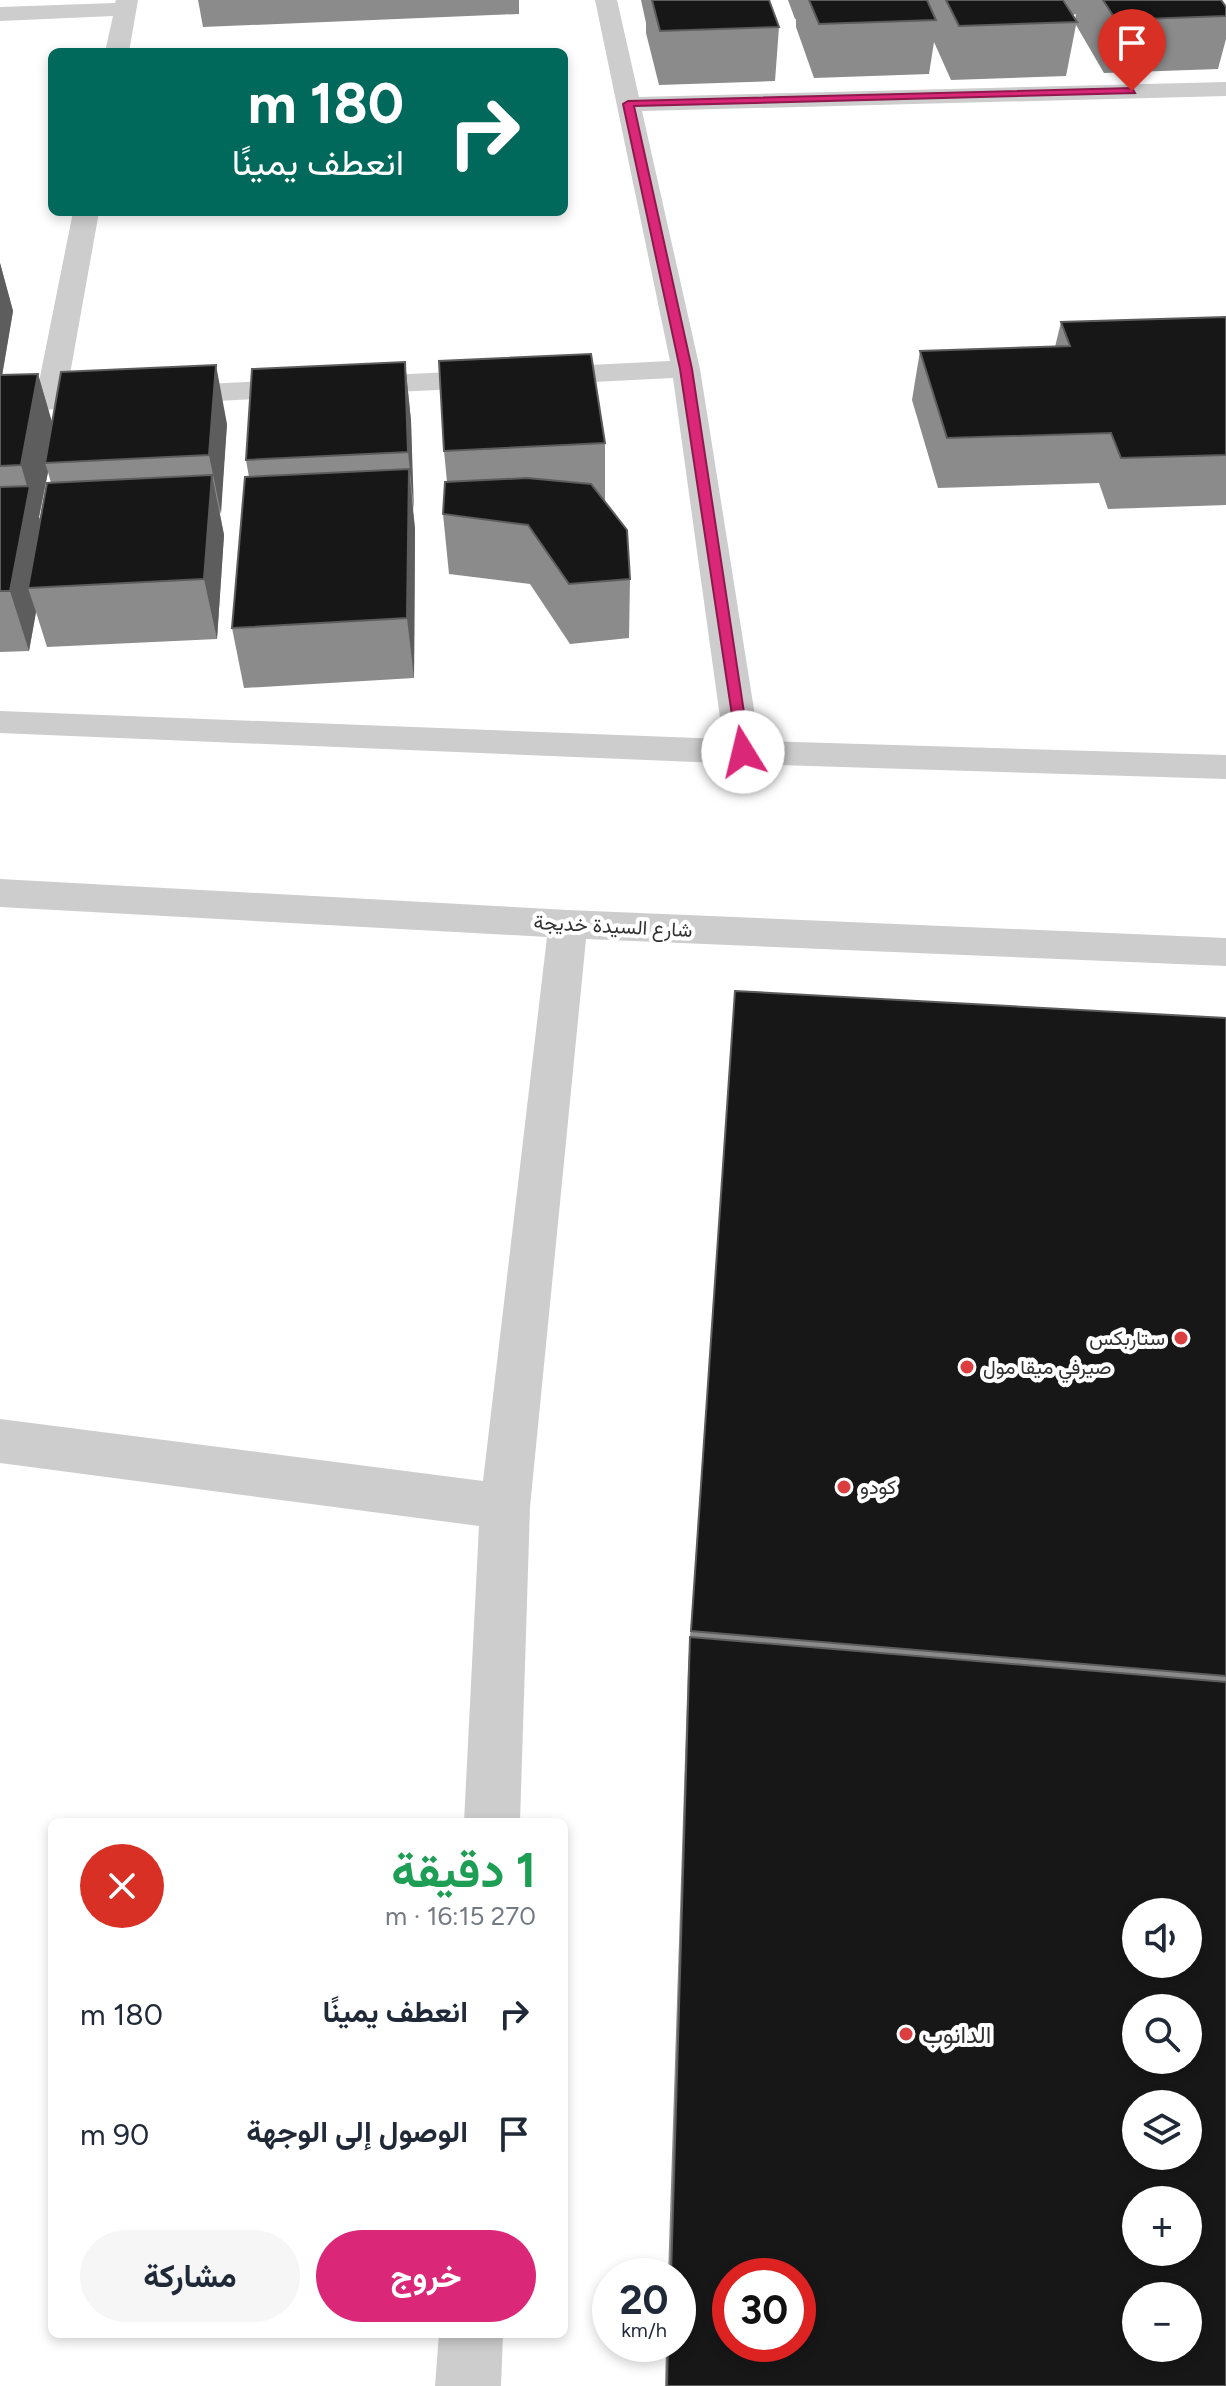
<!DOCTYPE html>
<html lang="ar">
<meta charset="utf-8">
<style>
:root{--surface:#fff;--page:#f6f6f7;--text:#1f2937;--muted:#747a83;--accent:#db2777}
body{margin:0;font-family:Figtree,Vazirmatn,sans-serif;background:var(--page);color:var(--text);direction:rtl;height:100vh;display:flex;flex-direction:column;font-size:30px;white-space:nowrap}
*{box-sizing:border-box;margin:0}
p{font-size:26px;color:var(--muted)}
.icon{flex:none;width:44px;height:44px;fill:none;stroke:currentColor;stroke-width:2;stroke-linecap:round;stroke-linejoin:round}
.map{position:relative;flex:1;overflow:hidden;direction:ltr}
.drawer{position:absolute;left:48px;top:1818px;width:520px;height:520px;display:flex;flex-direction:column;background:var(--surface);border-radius:12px;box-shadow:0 4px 12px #0003;direction:rtl}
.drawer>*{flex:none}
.banner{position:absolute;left:48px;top:48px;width:520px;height:168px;border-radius:12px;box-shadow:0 4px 12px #0003;direction:rtl;background:#00695c;color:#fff;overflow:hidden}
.controls{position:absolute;left:1122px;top:1898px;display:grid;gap:16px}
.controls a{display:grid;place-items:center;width:80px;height:80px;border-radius:50%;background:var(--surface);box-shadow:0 4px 12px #0003;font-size:40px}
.speed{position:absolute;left:592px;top:2258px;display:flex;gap:16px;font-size:40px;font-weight:700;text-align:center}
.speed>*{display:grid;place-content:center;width:104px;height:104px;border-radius:50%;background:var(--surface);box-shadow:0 4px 12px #0003;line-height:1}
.speed small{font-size:20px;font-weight:400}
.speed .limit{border:12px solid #d22;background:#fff;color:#111}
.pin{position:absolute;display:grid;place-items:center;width:68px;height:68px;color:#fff;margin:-82px -34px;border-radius:50% 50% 50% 0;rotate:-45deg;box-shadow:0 0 8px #0007}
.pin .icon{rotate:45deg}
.me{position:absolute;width:88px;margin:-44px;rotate:351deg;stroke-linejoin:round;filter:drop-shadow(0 0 6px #0008)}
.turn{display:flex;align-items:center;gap:28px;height:168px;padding:0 32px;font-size:36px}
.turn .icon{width:104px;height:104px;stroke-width:2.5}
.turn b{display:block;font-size:56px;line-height:68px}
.round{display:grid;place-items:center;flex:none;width:84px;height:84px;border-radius:42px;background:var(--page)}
.head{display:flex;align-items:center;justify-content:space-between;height:136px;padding:0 32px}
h1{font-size:48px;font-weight:700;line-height:60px;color:#1e9e55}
.cta{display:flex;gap:16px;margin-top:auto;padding:16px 32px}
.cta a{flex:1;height:92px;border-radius:48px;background:var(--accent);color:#fff;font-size:32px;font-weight:700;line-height:92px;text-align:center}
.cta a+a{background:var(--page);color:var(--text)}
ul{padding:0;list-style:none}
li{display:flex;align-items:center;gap:24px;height:120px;padding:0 32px}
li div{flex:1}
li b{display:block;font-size:30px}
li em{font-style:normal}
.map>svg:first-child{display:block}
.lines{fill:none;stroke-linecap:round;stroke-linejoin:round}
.minor{fill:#cdcdcd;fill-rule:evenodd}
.wall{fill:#8b8b8b;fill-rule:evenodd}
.shaded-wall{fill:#5d5d5d}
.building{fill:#171717;stroke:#5d5d5d;stroke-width:2;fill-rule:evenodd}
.route{fill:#db2777;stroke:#8e194d;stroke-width:2}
.poi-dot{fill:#db3e3f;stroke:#fff;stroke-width:3}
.labels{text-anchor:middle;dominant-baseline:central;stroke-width:8;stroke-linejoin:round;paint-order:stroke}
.street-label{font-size:20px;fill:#303030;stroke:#fff}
.poi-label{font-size:20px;fill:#303030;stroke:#fff;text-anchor:start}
.near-poi-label{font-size:24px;fill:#303030;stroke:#fff;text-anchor:start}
</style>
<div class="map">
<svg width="1226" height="2386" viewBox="0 0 1226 2386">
<rect width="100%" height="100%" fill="#fff"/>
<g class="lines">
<g class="minor">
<path d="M 116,0 L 138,0 L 129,52 L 105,52 L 113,16 L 0,21 L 0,7 L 115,3 Z"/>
<path d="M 595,0 L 617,0 L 639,97 L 1226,82 L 1226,96 L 642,111 L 700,369 L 759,741 L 1226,755 L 1226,779 L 743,764 L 0,733 L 0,711 L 723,739 L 673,378 L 0,412 L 0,394 L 37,392 L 73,212 L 99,212 L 67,391 L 670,361 Z"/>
<path d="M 0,879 L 568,910 L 1226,938 L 1226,966 L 586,939 L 530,1507 L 520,1822 L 464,1822 L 479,1526 L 0,1463 L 0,1419 L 483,1481 L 547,937 L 0,907 Z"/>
<path d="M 439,2334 L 503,2334 L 501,2386 L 435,2386 Z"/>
</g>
</g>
<g class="wall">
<path d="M 198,0 L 519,0 L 519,14 L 203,27 Z"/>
<path d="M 641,0 L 769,0 L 779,27 L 775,81 L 659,85 L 646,33 L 646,23 Z"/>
<path d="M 788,0 L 1063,0 L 1075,20 L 1076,14 L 1073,15 L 1064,0 L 1221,0 L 1226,7 L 1226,39 L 1218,69 L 1104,73 L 1076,25 L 1066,76 L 951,80 L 934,42 L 929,74 L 814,78 L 796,27 L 796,19 L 795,19 Z"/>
<path d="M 0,263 L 13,311 L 2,375 L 38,374 L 52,424 L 227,424 L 220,514 L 224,535 L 217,639 L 47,647 L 36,612 L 29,651 L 0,652 ZM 48,472 L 51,483 L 40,520 L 39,517 Z"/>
<path d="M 1226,317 L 1226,505 L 1108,509 L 1099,483 L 938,488 L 912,400 L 920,351 L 1055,347 L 1061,322 Z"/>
<path d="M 405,362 L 411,421 L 413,512 L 415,529 L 414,678 L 244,688 L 232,628 L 249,477 L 246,460 Z"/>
<path d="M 605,443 L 605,502 L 630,579 L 629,638 L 570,644 L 530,584 L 449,574 L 443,514 L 447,482 L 444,451 Z"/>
<path d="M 735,991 L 1226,1018 L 1226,2386 L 665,2386 L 666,2344 L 678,2344 L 678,2276 L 668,2276 L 688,1666 Z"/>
</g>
<g class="shaded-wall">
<path d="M 0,263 L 13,311 L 0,388 Z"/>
<path d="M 405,362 L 411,421 L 414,511 L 408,452 Z"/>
<path d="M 216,365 L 227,424 L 221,514 L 209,455 Z"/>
<path d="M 38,374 L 55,432 L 45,463 L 48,472 L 39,517 L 48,545 L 28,588 L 36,612 L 29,651 L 10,591 L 29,493 L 21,465 Z"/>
<path d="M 409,469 L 415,529 L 414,678 L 407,618 Z"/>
<path d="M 212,475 L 224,535 L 217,639 L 204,579 Z"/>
</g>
<g class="building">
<path d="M 652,0 L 769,0 L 779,27 L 660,31 Z"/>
<path d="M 809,0 L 927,0 L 936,20 L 819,24 Z"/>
<path d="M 946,0 L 1063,0 L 1077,22 L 959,26 Z"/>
<path d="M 1103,0 L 1221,0 L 1226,7 L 1226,16 L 1116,20 Z"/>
<path d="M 1226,317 L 1226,455 L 1121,458 L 1111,433 L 947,438 L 920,351 L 1070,346 L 1061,322 Z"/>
<path d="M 591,354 L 605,443 L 444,451 L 439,361 Z"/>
<path d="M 405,362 L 408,452 L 246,460 L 252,369 Z"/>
<path d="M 216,365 L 209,455 L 45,463 L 61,372 Z"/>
<path d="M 38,374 L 21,465 L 0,466 L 0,375 Z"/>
<path d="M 409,469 L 407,618 L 232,628 L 245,477 Z"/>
<path d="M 212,475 L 204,579 L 28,588 L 47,483 Z"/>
<path d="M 527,478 L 591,484 L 627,530 L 630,579 L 569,584 L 528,525 L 443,514 L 445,482 Z"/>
<path d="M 30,486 L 10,591 L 0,591 L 0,487 Z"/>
<path d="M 735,991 L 1226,1018 L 1226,1676 L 691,1631 Z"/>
<path d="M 690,1637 L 1226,1682 L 1226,2386 L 667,2386 L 668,2344 L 678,2344 L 678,2276 L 671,2276 ZM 1136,1912 L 1188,1912 L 1188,1964 L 1136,1964 ZM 1136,2008 L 1188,2008 L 1188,2060 L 1136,2060 ZM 1136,2104 L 1188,2104 L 1188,2156 L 1136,2156 ZM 1136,2200 L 1188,2200 L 1188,2252 L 1136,2252 ZM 730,2276 L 798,2276 L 798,2344 L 730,2344 ZM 1136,2296 L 1188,2296 L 1188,2348 L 1136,2348 Z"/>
</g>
<path class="route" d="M 1132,88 L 1135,93 L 634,106 L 692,369 L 750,752 L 743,757 L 738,755 L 680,369 L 623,104 L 628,101 Z"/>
<g class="poi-dot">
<circle cx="1181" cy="1338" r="8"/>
<circle cx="967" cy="1367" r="8"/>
<circle cx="844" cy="1487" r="8"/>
<circle cx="906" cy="2034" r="8"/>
</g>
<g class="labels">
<g class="street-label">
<text transform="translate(613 926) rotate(3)">شارع السيدة خديجة</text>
</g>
<g class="poi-label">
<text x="1165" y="1338" text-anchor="end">ستاربكس</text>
<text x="983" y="1367">صيرفي ميقا مول</text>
<text x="860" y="1487">كودو</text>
</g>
<g class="near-poi-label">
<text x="922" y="2034">الدانوب</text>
</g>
</g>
</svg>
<div class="controls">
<a><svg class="icon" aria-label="sound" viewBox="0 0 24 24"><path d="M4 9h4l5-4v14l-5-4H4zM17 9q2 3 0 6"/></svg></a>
<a><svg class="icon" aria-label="search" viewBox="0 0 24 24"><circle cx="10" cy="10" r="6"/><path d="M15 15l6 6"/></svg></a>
<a><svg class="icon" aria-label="layers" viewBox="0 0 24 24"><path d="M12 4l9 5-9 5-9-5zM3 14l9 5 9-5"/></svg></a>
<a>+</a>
<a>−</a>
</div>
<div class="speed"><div>20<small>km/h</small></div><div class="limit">30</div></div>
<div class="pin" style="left:1132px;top:91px;background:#d93025"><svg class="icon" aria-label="arrive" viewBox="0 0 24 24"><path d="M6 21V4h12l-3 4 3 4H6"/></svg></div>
<svg class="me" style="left:743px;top:752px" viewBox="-20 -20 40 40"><circle r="19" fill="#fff"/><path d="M0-13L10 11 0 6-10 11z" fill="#db2777"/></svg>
<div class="banner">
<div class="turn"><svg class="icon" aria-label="right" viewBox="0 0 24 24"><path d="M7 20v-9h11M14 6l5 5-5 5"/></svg><div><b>180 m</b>انعطف يمينًا</div></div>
</div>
<section class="drawer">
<div class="head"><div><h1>1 دقيقة</h1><p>270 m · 16:15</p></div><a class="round" style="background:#d93025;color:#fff"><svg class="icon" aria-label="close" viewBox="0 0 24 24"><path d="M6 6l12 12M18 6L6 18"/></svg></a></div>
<ul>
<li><svg class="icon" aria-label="right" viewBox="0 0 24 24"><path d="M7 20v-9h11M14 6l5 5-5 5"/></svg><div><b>انعطف يمينًا</b></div><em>180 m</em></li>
<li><svg class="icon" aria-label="arrive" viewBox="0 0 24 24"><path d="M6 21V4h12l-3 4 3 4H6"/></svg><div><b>الوصول إلى الوجهة</b></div><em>90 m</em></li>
</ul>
<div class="cta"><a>خروج</a><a>مشاركة</a></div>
</section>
</div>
